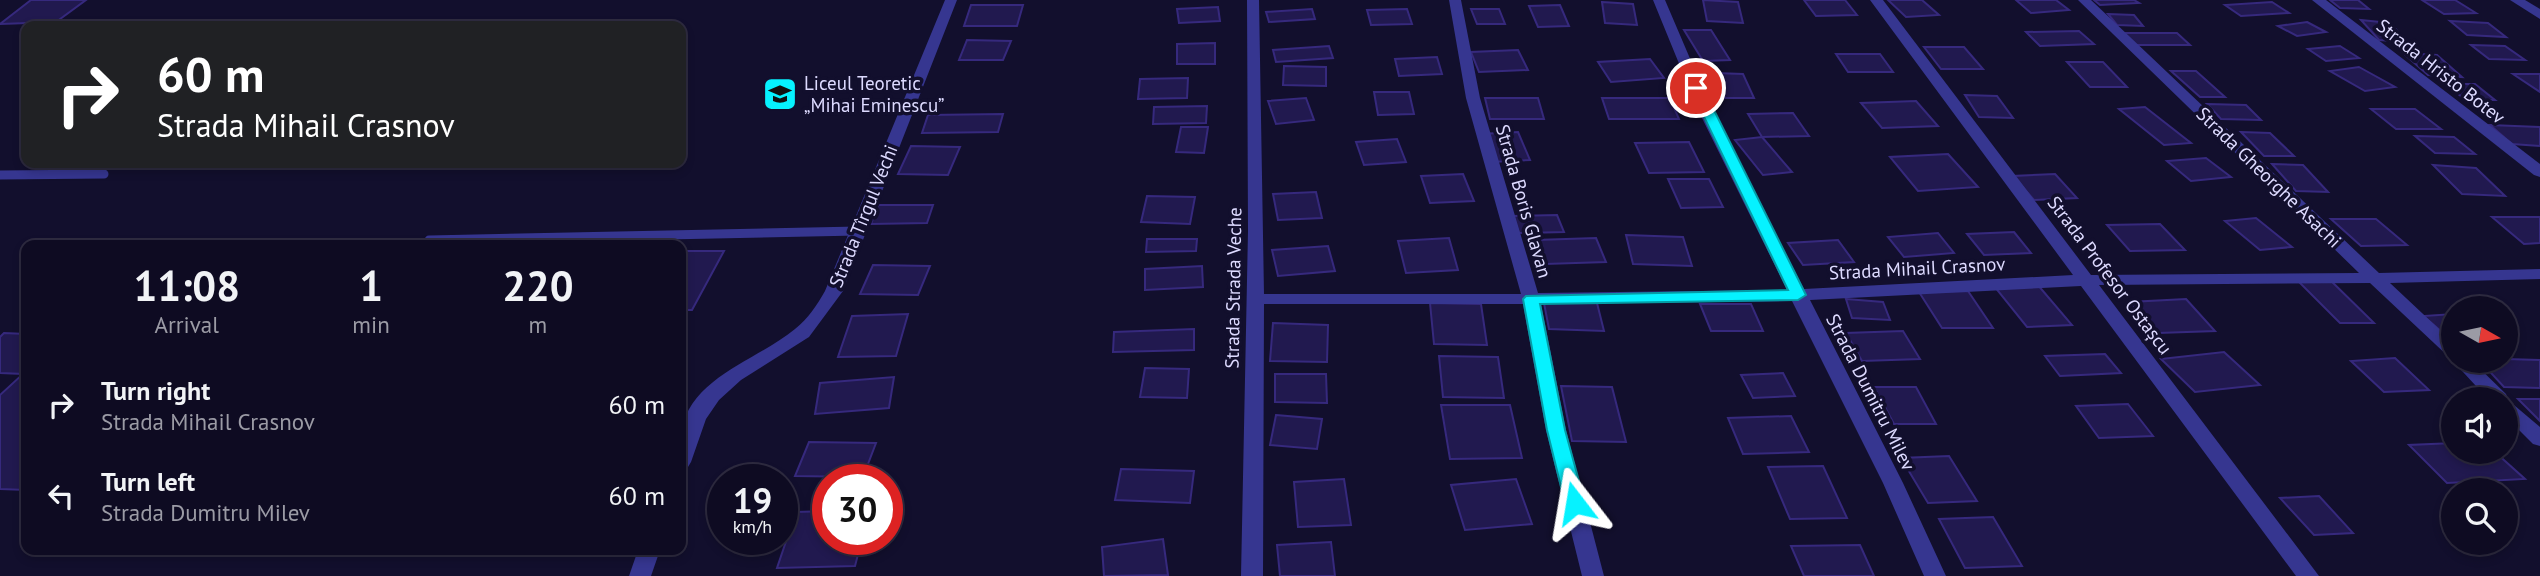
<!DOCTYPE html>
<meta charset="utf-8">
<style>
:root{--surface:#0e0b22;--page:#17142a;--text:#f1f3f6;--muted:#9b9ba5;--line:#2e2b40}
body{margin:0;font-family:"PT Sans",sans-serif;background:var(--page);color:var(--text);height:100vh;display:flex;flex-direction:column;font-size:26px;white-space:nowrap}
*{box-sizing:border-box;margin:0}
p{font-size:23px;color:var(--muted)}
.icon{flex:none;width:38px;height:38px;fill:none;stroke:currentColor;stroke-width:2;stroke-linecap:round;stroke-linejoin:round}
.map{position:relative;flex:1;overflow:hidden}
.panel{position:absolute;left:21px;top:240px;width:665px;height:315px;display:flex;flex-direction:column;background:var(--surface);border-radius:14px;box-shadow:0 4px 10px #0003,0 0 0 2px var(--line)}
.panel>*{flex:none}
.top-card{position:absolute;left:21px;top:21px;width:665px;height:147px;border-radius:14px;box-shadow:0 4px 10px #0003,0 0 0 2px var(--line);background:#202124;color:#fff;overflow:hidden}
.needle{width:46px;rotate:99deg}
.controls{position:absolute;left:2441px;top:296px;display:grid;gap:14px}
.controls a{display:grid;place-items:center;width:77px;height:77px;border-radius:50%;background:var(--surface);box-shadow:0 4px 10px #0003,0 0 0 2px var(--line);font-size:35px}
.speed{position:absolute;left:707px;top:464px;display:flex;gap:14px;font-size:35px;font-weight:700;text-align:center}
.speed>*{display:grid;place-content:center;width:91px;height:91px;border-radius:50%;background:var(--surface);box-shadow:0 4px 10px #0003,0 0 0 2px var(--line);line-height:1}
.speed small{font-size:18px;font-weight:400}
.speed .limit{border:10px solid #d22;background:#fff;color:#111}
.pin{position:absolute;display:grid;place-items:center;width:60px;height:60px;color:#fff;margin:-30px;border:4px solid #fff;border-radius:50%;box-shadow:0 2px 7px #0007}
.me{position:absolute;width:77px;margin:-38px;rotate:346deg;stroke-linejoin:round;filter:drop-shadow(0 0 5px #0008)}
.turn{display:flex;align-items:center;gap:24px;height:147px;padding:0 21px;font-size:32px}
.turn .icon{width:91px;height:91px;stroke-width:2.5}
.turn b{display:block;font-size:49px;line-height:60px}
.eta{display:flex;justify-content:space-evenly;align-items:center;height:119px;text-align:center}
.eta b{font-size:42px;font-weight:800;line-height:49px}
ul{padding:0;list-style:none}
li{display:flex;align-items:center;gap:21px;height:91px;padding:0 21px}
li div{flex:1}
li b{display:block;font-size:26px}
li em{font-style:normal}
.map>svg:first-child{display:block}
.building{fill:#21194f;stroke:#36297d;stroke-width:2}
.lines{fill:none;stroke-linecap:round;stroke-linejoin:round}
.service{stroke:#363690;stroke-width:9}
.minor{fill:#363690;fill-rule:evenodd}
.tertiary{fill:#363690;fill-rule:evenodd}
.route{fill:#06f2ff;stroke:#049da6;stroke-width:2}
.labels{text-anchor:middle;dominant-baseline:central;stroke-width:7;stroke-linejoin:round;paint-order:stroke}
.street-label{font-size:19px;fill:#dddaff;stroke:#120f2d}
.poi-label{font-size:19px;fill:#dddaff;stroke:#120f2d;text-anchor:start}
</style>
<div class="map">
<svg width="2540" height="576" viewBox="0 0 2540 576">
<rect width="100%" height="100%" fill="#120f2d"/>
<g class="building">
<path d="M 31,0 L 86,0 L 56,22 L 0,24 Z"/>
<path d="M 1703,0 L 1738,2 L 1743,23 L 1707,21 Z"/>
<path d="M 1804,0 L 1845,0 L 1857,15 L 1816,16 Z"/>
<path d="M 1888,0 L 1922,0 L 1939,15 L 1906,17 Z"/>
<path d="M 2016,0 L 2056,0 L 2069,10 L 2031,13 Z"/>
<path d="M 2094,0 L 2134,0 L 2139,3 L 2100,5 Z"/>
<path d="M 2330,0 L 2358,0 L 2369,9 L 2340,8 Z"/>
<path d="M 2422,0 L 2455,0 L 2476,13 L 2444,14 Z"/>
<path d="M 1602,2 L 1633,4 L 1637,25 L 1605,23 Z"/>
<path d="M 2272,2 L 2289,13 L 2241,16 L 2225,5 Z"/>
<path d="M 971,5 L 1023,5 L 1017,26 L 964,26 Z"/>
<path d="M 1560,5 L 1569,26 L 1538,27 L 1529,6 Z"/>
<path d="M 1218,7 L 1220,21 L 1179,23 L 1177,9 Z"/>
<path d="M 1312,9 L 1315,19 L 1269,22 L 1266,12 Z"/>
<path d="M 1407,9 L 1412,24 L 1371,25 L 1367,10 Z"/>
<path d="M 1471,9 L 1499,9 L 1505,24 L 1477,24 Z"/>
<path d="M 2108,14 L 2134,15 L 2143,26 L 2117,25 Z"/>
<path d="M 2361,20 L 2390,23 L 2408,42 L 2379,40 Z"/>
<path d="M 2450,21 L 2488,23 L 2506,37 L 2467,35 Z"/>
<path d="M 2307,22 L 2326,32 L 2297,36 L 2278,26 Z"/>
<path d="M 1684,30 L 1711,30 L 1730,60 L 1703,61 Z"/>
<path d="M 2079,31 L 2094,44 L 2040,46 L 2026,32 Z"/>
<path d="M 2123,33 L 2177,33 L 2190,45 L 2136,45 Z"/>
<path d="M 967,40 L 1011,41 L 1003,60 L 959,60 Z"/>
<path d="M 1215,43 L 1215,64 L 1177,64 L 1177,44 Z"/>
<path d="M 2471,45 L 2505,46 L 2525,60 L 2489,59 Z"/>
<path d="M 1329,46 L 1333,58 L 1276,62 L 1273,50 Z"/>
<path d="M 2340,46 L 2359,58 L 2326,61 L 2308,49 Z"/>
<path d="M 1924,47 L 1964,47 L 1983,69 L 1941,69 Z"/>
<path d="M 1518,50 L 1528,70 L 1479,72 L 1471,52 Z"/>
<path d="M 2403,53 L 2437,55 L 2462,77 L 2428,75 Z"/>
<path d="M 1836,54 L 1880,54 L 1893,72 L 1848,72 Z"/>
<path d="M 1437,57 L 1442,74 L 1399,76 L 1395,59 Z"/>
<path d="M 1650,59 L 1664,78 L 1611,82 L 1598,62 Z"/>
<path d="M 2067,62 L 2103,62 L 2127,87 L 2090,87 Z"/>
<path d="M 1284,66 L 1326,67 L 1326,86 L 1283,85 Z"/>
<path d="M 2359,67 L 2395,87 L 2365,91 L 2330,71 Z"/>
<path d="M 2171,71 L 2196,71 L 2225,97 L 2200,97 Z"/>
<path d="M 1715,73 L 1743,74 L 1754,98 L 1725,98 Z"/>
<path d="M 2513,74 L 2540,74 L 2540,92 Z"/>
<path d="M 1188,78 L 1187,98 L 1138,99 L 1140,79 Z"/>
<path d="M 2445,84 L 2475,84 L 2495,100 L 2466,100 Z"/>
<path d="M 1374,92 L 1409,92 L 1414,114 L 1378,115 Z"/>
<path d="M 1965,95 L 1997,96 L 2013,118 L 1979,117 Z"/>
<path d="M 1306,98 L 1314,120 L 1276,124 L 1268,101 Z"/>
<path d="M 1485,98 L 1538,98 L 1544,119 L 1490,119 Z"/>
<path d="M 1602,98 L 1670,98 L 1679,119 L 1609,119 Z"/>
<path d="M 1916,101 L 1938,126 L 1882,128 L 1861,103 Z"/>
<path d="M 2207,104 L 2246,105 L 2261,120 L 2221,119 Z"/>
<path d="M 1207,106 L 1206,123 L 1153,124 L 1154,107 Z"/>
<path d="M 2145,107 L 2191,143 L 2164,145 L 2119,109 Z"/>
<path d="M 2371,109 L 2415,109 L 2441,129 L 2396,129 Z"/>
<path d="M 1793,113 L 1809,136 L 1762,137 L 1748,114 Z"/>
<path d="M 1003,114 L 998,132 L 922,133 L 928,115 Z"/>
<path d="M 2490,125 L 2540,127 L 2540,146 L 2512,144 Z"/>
<path d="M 1181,127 L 1208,127 L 1204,153 L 1176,152 Z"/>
<path d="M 1518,132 L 1530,160 L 1492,162 L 1481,134 Z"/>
<path d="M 2241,132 L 2270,133 L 2294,156 L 2264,156 Z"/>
<path d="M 2415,136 L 2454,137 L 2475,154 L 2435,153 Z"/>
<path d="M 1762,137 L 1792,172 L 1763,175 L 1735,140 Z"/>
<path d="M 1397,139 L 1406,162 L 1364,165 L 1356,142 Z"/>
<path d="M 1689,142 L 1704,172 L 1649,173 L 1635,143 Z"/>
<path d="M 911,146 L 960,147 L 948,175 L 898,174 Z"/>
<path d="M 1948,154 L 1978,187 L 1918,191 L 1890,157 Z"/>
<path d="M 2206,158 L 2231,177 L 2191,181 L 2167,161 Z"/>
<path d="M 383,163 L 441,163 L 436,168 L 378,168 Z"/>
<path d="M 547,163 L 610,163 L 605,169 L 543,168 Z"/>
<path d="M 2272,164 L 2303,165 L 2328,192 L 2296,191 Z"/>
<path d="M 2433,165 L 2476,168 L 2505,196 L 2462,194 Z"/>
<path d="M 1463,174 L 1474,201 L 1430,203 L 1421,176 Z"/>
<path d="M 2055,174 L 2077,198 L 2034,200 L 2013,176 Z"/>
<path d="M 1668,179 L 1709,179 L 1723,207 L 1681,208 Z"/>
<path d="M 1316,192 L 1322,218 L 1278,220 L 1273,194 Z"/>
<path d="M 1147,196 L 1195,197 L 1190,224 L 1141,222 Z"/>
<path d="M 878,205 L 933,205 L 927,223 L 871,224 Z"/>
<path d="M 1557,215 L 1564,232 L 1519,233 L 1513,216 Z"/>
<path d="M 2492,217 L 2540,217 L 2540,243 L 2524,244 Z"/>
<path d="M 2256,218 L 2292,247 L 2260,250 L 2225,221 Z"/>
<path d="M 2331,219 L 2376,219 L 2407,245 L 2361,246 Z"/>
<path d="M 2160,224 L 2185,250 L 2130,251 L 2107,225 Z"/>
<path d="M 2014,232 L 2031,253 L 1984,255 L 1967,234 Z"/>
<path d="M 1938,233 L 1954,253 L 1904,257 L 1888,237 Z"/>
<path d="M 1626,235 L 1683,237 L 1692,266 L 1633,264 Z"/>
<path d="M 1449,238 L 1458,270 L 1406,273 L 1398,241 Z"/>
<path d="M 1596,238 L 1606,262 L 1545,264 L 1536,240 Z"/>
<path d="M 1147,239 L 1197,239 L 1196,251 L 1146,252 Z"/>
<path d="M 1838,240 L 1854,262 L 1803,265 L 1788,243 Z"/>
<path d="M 1328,246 L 1335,271 L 1278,276 L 1272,250 Z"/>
<path d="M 681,251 L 724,251 L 692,310 L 681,310 Z"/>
<path d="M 873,265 L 930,266 L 918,295 L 860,294 Z"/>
<path d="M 1202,266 L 1203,287 L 1145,290 L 1145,269 Z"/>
<path d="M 2325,275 L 2374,323 L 2340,323 L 2293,276 Z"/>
<path d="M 2037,284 L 2072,325 L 2027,327 L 1994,286 Z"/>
<path d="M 1968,291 L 1993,328 L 1942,328 L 1919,292 Z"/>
<path d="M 1543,298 L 1596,299 L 1604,331 L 1549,329 Z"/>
<path d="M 1846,299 L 1883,302 L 1890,320 L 1852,318 Z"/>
<path d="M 2186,299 L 2215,331 L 2158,333 L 2130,302 Z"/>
<path d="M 1430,303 L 1481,304 L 1487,345 L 1434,344 Z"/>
<path d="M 1700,304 L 1751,304 L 1763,331 L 1711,331 Z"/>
<path d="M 908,314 L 896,356 L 838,357 L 852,316 Z"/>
<path d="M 2454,314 L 2454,342 L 2423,316 Z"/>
<path d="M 1273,323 L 1328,325 L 1327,362 L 1270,361 Z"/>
<path d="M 1194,329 L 1194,350 L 1113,352 L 1114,332 Z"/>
<path d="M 1903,331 L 1920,359 L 1862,361 L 1846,333 Z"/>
<path d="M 4,333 L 26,334 L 26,490 L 0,489 L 0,395 L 23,374 L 0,373 L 0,337 Z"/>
<path d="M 2224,352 L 2260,385 L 2195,392 L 2161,359 Z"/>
<path d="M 2105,354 L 2121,373 L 2060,376 L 2045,356 Z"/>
<path d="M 1439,356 L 1498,357 L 1504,398 L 1443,397 Z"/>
<path d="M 2395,358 L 2429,390 L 2384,392 L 2351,361 Z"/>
<path d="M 2506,359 L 2540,360 L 2540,388 L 2504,387 L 2479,360 Z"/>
<path d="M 1145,368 L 1189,369 L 1187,398 L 1140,397 Z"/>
<path d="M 1783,373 L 1795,396 L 1753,398 L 1741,375 Z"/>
<path d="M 1275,374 L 1326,374 L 1327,403 L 1275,402 Z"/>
<path d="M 894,377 L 889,408 L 815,414 L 820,383 Z"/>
<path d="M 1561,386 L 1612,387 L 1626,442 L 1572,441 Z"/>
<path d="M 1874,387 L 1916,387 L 1936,424 L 1894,424 Z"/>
<path d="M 2518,399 L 2540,399 L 2540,421 Z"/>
<path d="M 2128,404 L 2153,436 L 2099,438 L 2076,406 Z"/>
<path d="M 1441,405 L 1510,405 L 1522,458 L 1450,459 Z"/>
<path d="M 1276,415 L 1322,419 L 1317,449 L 1270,445 Z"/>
<path d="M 1791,416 L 1809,452 L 1743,454 L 1728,418 Z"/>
<path d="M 809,442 L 876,443 L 863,477 L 795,476 Z"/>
<path d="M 2454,443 L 2454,452 L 2495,452 L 2525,479 L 2447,483 L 2409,445 Z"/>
<path d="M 1949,456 L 1977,501 L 1928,503 L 1901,458 Z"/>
<path d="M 1823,466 L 1847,518 L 1790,519 L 1768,467 Z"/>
<path d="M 1121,469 L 1194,471 L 1190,503 L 1115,500 Z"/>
<path d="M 1344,479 L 1351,525 L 1298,527 L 1294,482 Z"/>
<path d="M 1516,479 L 1532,524 L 1465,530 L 1451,485 Z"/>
<path d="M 2319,496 L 2353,533 L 2314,535 L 2280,498 Z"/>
<path d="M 828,511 L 828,539 L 862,539 L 855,566 L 777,568 L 796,512 Z"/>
<path d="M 1993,517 L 2022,566 L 1965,568 L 1939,519 Z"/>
<path d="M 1163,539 L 1168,575 L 1104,576 L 1102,547 Z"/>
<path d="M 1331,542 L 1335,576 L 1280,576 L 1277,545 Z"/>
<path d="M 1860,545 L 1874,576 L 1804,576 L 1791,546 Z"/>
</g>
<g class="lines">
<g class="service">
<path d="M 0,175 L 104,174"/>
<path d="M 429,240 L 858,231"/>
</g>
<g class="minor">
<path d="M 945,0 L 957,0 L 843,291 L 809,337 L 741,380 L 719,400 L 706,419 L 691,462 L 688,467 L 681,469 C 681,457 679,443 681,431 C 692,376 758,360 795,329 C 808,319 817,305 825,291 Z"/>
<path d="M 1247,0 L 1259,0 L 1264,294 L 1521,294 L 1466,98 L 1449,0 L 1461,0 L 1480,98 L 1538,293 L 1787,290 L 1698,110 L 1653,0 L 1665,0 L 1712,110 L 1804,289 L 2073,275 L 1870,0 L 1883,0 L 2091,275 L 2359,273 L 2078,0 L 2091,0 L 2379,273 L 2540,269 L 2540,279 L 2390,283 L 2454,343 L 2454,360 L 2471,360 L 2506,394 L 2508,400 L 2540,427 L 2540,446 L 2533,444 L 2506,417 L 2506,399 L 2488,399 L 2451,359 L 2370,283 L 2099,285 L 2319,576 L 2296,576 L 2081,286 L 1810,300 L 1903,483 L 1946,576 L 1924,576 L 1883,483 L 1792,301 L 1541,304 L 1566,430 L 1604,576 L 1582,576 L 1546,430 L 1523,304 L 1264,304 L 1263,576 L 1241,576 L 1248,231 Z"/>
<path d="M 2312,0 L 2326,0 L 2540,164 L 2540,177 L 2534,175 Z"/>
<path d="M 638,550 L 660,550 L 651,576 L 629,576 Z"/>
</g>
<path class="tertiary" d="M 2510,0 L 2525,0 L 2540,9 L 2540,19 Z"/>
</g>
<path class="route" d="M 1696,84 L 1703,88 L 1806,295 L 1798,300 L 1540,304 L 1565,430 L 1585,503 L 1582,508 L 1568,508 L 1565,503 L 1547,430 L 1523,299 L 1526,296 L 1788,290 L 1690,88 Z"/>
<defs>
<g id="school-square" transform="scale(1.75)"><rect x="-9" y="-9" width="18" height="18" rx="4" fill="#06f2ff" stroke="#120f2d"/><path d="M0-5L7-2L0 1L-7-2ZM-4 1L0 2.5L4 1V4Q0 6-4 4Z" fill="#111"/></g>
</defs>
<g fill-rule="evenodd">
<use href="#school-square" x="780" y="94"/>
</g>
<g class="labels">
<g class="street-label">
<text transform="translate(2441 71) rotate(38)">Strada Hristo Botev</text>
<text transform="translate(2269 177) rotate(44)">Strada Gheorghe Asachi</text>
<text transform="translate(1524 201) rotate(74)">Strada Boris Glavan</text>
<text transform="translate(863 216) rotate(-68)">Strada Tîrgul Vechi</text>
<text transform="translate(1917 268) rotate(-3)">Strada Mihail Crasnov</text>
<text transform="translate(2110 275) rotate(53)">Strada Profesor Ostașcu</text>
<text transform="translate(1233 288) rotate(-89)">Strada Strada Veche</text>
<text transform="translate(1871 392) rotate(63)">Strada Dumitru Milev</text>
</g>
<g class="poi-label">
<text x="804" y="83">Liceul Teoretic<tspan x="804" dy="22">„Mihai Eminescu”</tspan></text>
</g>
</g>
</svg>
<div class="controls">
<a><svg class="needle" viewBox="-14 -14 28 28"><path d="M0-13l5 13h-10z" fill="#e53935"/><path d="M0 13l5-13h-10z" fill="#9b9ba5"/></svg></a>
<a><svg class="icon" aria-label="sound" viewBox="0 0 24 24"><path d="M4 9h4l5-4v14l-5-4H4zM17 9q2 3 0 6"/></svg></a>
<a><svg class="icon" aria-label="search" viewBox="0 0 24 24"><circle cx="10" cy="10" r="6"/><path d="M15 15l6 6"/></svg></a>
</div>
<div class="speed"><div>19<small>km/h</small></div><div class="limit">30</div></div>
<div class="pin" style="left:1696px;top:88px;background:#d93025"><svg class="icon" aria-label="arrive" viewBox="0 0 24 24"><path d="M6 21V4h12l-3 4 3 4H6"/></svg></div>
<svg class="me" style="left:1575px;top:503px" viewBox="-20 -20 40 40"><path d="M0-17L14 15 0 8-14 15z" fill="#06f2ff" stroke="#fff" stroke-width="4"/></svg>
<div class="top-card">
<div class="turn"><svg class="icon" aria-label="right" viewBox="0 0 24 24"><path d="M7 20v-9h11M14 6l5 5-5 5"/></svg><div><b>60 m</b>Strada Mihail Crasnov</div></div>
</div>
<section class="panel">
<div class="eta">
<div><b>11:08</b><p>Arrival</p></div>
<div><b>1</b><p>min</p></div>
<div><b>220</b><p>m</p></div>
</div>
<ul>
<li><svg class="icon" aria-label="right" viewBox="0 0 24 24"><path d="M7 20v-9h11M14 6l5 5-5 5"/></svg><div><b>Turn right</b><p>Strada Mihail Crasnov</p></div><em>60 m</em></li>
<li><svg class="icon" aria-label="left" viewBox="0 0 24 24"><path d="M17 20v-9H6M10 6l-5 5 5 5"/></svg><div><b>Turn left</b><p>Strada Dumitru Milev</p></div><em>60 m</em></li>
</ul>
</section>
</div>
